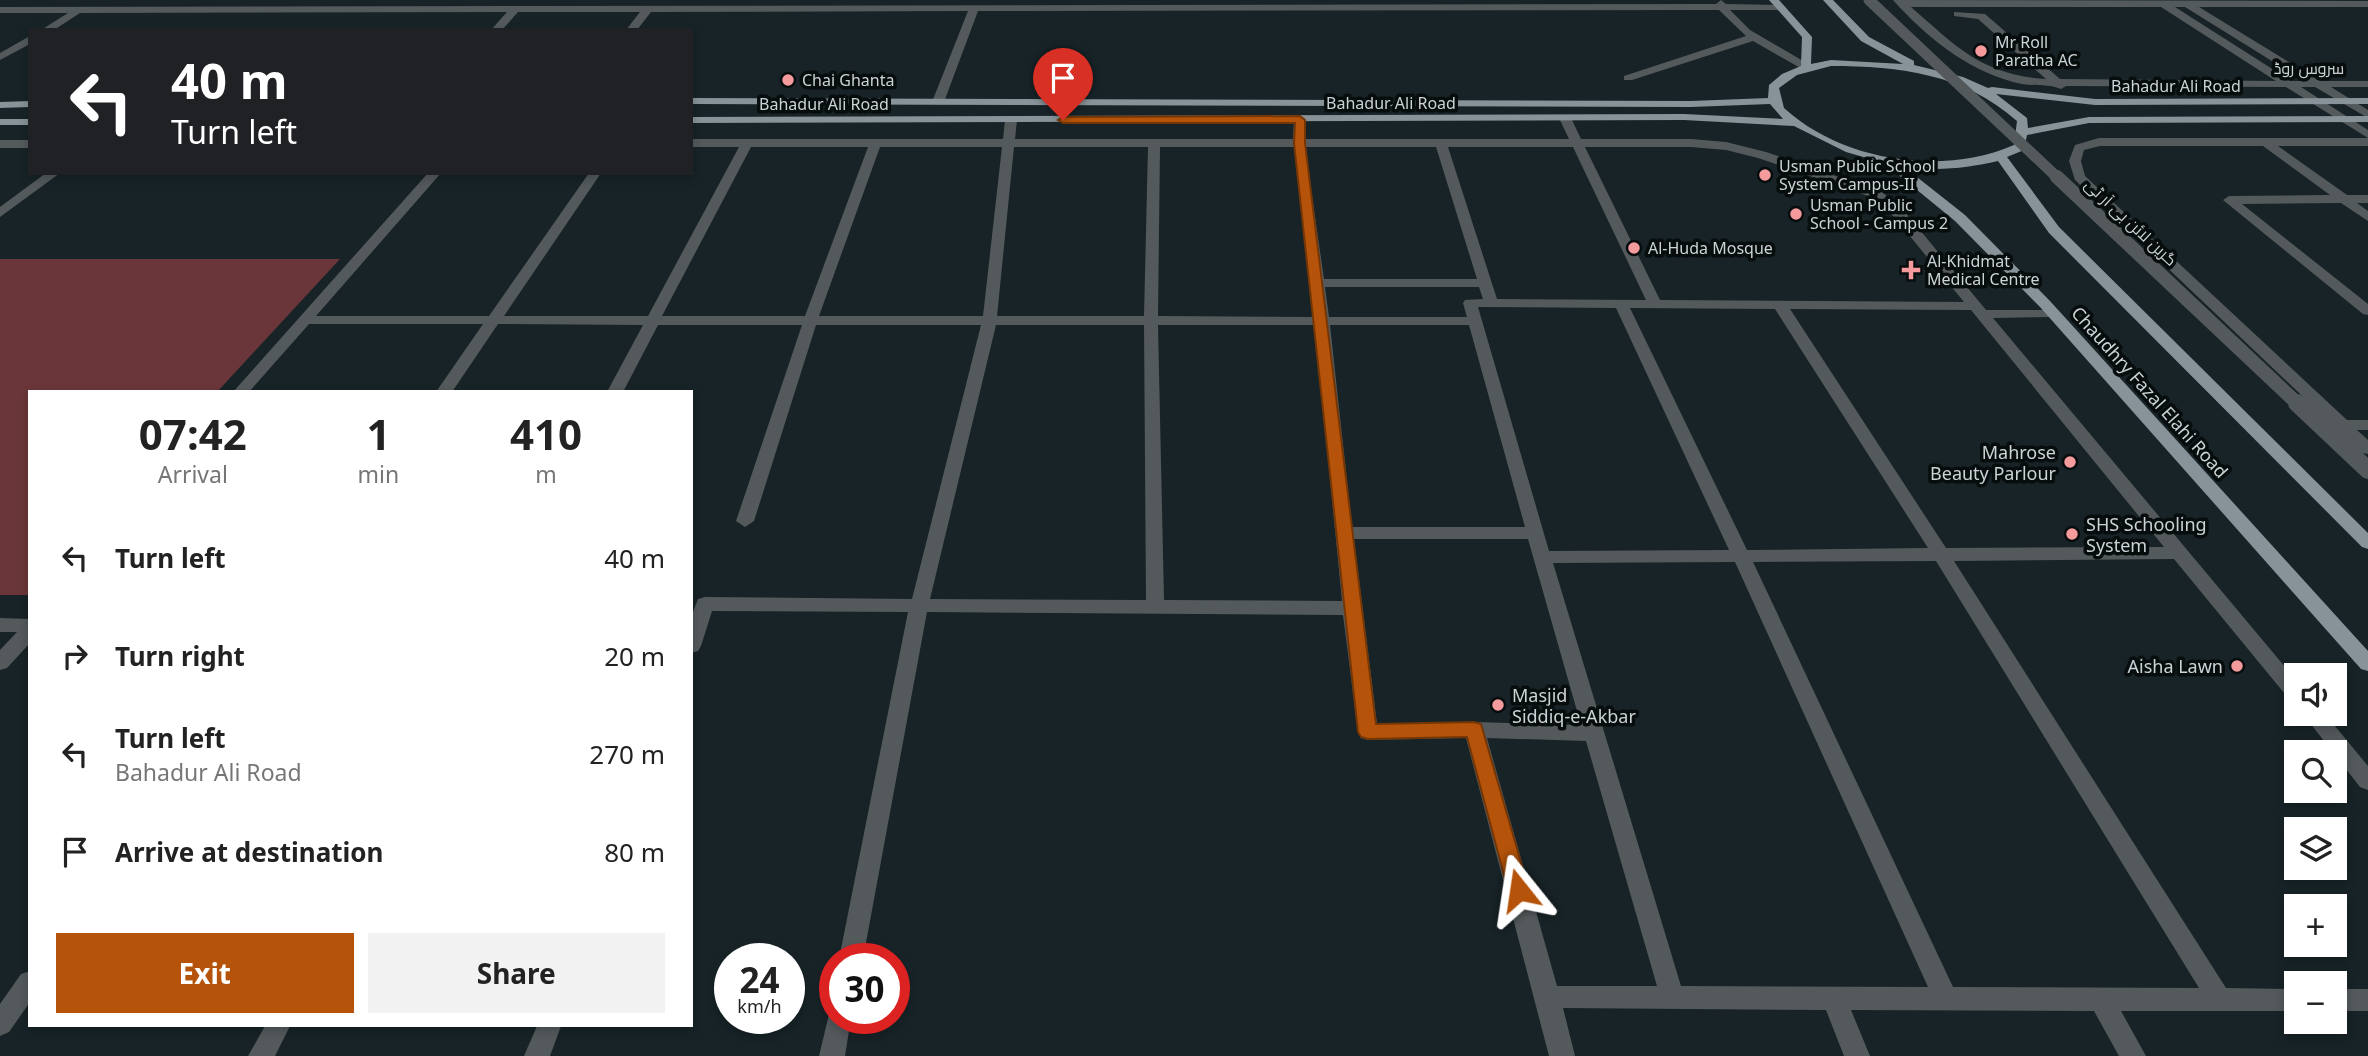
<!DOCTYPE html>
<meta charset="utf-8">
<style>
:root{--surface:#fff;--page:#f2f2f2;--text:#222;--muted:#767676;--accent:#b45309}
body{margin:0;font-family:"Noto Sans",Cairo,sans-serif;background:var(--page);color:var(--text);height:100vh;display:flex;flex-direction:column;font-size:26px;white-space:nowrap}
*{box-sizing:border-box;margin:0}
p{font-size:23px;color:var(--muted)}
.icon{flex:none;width:38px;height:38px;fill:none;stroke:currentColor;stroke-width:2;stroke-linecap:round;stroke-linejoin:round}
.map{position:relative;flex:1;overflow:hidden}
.side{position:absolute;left:28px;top:390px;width:665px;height:637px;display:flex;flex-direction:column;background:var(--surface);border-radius:0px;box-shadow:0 4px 10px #0003}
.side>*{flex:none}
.top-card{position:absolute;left:28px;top:28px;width:665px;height:147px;border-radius:0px;box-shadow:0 4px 10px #0003;background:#202124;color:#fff;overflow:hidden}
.fabs{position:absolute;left:2284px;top:663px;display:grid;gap:14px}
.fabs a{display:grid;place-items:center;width:63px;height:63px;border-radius:0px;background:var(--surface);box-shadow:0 4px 10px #0003;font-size:35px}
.speed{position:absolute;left:714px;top:943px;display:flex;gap:14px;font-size:35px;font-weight:700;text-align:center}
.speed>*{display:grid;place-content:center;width:91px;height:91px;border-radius:50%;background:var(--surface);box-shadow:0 4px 10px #0003;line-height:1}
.speed small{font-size:18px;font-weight:400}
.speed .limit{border:10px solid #d22;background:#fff;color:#111}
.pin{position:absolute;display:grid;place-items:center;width:60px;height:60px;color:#fff;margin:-72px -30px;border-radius:50% 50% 50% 0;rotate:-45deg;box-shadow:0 0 7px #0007}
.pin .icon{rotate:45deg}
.me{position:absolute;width:77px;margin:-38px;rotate:345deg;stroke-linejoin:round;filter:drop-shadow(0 0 5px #0008)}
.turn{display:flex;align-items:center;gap:24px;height:147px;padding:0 28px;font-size:32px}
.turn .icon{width:91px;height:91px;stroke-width:2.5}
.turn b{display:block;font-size:49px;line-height:60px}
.eta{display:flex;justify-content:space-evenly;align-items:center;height:119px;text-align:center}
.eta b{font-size:42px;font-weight:700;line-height:49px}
.primary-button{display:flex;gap:14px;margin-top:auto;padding:14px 28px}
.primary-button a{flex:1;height:80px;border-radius:0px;background:var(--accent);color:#fff;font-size:28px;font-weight:700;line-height:80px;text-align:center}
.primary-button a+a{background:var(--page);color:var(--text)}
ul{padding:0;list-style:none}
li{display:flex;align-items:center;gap:21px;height:98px;padding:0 28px}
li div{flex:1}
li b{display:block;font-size:26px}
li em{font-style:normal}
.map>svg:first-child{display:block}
.green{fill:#6a3639}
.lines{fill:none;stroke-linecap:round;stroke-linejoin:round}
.minor{fill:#545a5c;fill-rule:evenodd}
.major{fill:#879398;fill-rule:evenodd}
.minor-bridge-far2{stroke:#545a5c;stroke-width:11}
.minor-bridge-far1{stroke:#545a5c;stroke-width:14}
.minor-bridge{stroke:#545a5c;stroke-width:18}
.route{fill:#b45309;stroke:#753606;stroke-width:2}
.poi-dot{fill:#f59b9e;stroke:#070c0d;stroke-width:2.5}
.labels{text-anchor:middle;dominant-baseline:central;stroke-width:7;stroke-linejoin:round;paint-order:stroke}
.far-poi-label{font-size:16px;fill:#ccd3d6;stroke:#070c0d;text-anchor:start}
.far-street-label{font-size:16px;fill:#ccd3d6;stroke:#070c0d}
.street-label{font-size:18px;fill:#ccd3d6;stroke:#070c0d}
.poi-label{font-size:18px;fill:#ccd3d6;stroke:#070c0d;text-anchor:end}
</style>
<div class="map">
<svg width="2368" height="1056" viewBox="0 0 2368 1056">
<rect width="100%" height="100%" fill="#172327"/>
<path class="green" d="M 0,259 L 340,259 L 217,392 L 30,392 L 29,595 L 0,595 Z"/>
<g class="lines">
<g class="minor">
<path d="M 1721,0 L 1726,4 L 1783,5 L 1783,9 L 1780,10 L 1730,10 L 1750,30 L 1810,65 L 1810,69 L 1802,69 L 1753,41 L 1632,80 L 1624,80 L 1624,76 L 1746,36 L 1719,10 L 978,11 L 944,102 L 938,105 L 932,102 L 968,11 L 651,12 L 637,30 L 626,30 L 640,12 L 518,12 L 502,30 L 491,30 L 507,12 L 80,13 L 54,30 L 41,30 L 68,13 L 0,13 L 0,7 L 1716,4 Z"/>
<path d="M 1893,0 L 2368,1 L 2368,7 L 2199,7 L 2320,81 L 2368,81 L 2368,87 L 2331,87 L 2368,110 L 2368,118 L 2315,87 L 2301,87 L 2368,130 L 2368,146 L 2278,146 L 2347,195 L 2368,195 L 2368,203 L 2357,203 L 2368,211 L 2368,221 L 2341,203 L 2242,204 L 2368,304 L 2368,315 L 2363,314 L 2223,200 L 2229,196 L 2330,195 L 2263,146 L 2100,146 L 2084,150 L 2081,161 L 2085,176 L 2347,420 L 2368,420 L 2368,430 L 2357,430 L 2368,440 L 2368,454 L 2362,453 L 2336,428 L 2075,180 L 2069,161 L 2075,145 L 2099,138 L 2368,138 L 2286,87 L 2066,86 L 2061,89 C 2046,83 2029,87 2013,82 C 1966,69 1926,37 1893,0 ZM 1911,7 L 2161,7 L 2276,81 L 2060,79 L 1985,14 L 1954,12 L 1954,16 L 1978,19 L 2046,79 C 1982,75 1957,47 1911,7 ZM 2175,7 L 2185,7 L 2304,81 L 2291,81 Z"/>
<path d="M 30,36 L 30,44 L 0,60 L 0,53 Z"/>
<path d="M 1565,115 L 1571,118 L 1581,139 L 1691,139 L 1726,142 L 1766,152 L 1882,192 L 1905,212 L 1986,310 L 2058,310 L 2060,313 L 2053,317 L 1993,318 L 2296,680 L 2296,702 L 2289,699 L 2174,559 L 1954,561 L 2226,988 L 2296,989 L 2296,1011 L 2121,1011 L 2146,1056 L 2119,1056 L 2094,1011 L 1851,1010 L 1870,1056 L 1844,1056 L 1826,1010 L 1563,1008 L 1575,1056 L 1549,1056 L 1466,738 L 1368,740 L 1361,738 L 1358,732 L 1343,615 L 927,612 L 863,959 L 839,959 L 908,612 L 712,611 L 701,646 L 698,651 L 691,653 L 691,617 L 698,599 L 705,597 L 912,599 L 981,325 L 816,325 L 754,521 L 745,527 L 736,521 L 802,325 L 658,325 L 623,392 L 607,392 L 643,325 L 498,324 L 452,392 L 436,392 L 483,324 L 309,324 L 249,392 L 233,392 L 428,173 L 441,173 L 316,316 L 489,316 L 589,173 L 601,173 L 504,316 L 648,316 L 739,147 L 691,147 L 691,139 L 1003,139 L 1005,120 L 1011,117 L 1017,120 L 1015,139 L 1293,139 L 1294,120 L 1300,117 L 1306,120 L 1305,139 L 1569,139 L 1559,118 ZM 751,147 L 868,147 L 805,316 L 662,316 ZM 880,147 L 1002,147 L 983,316 L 819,316 ZM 1014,147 L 1148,147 L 1144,316 L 997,316 ZM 1160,147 L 1294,147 L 1314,317 L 1158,316 ZM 1305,147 L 1436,147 L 1477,279 L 1324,279 ZM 1448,147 L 1573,147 L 1646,300 L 1497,299 ZM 1585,147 L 1691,147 L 1726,150 L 1758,158 L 1874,198 L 1895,218 L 1964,302 L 1660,300 ZM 1325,287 L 1479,287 L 1483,299 L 1465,300 L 1463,303 L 1467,317 L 1329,317 ZM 1478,307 L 1616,308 L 1729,550 L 1549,551 ZM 1630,308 L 1775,309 L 1928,548 L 1747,550 ZM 1790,309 L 1971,310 L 2164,547 L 1946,548 ZM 996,325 L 1144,325 L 1146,600 L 930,599 ZM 1158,325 L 1315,325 L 1342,601 L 1164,600 ZM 1330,325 L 1469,325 L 1525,527 L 1352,527 ZM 1354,539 L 1528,539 L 1581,725 L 1474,722 L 1377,724 ZM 1936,561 L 2199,988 L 1953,987 L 1753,562 ZM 1735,562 L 1928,987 L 1681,986 L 1553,563 ZM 1487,738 L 1586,741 L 1657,986 L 1557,986 Z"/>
<rect x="0" y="140" width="30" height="8"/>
<path d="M 46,173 L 60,173 L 0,217 L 0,207 Z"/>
<path d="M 0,618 L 30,619 L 30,643 L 7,668 L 0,670 L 0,650 L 17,632 L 0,632 Z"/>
<path d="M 2303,714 L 2325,714 L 2368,766 L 2368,790 L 2360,787 Z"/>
<path d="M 30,971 L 30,1002 L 9,1032 L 0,1036 L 0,1004 L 21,974 Z"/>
<rect x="2334" y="989" width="34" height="22"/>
<path d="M 835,1008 L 835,1018 L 851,1018 L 845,1056 L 819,1056 L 830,1010 Z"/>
<path d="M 265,1026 L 290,1026 L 275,1056 L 248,1056 Z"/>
<path d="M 537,1026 L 561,1026 L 550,1056 L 524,1056 Z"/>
</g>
<g class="major">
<path d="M 1769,0 L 1779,0 L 1812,37 L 1811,64 L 1831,60 L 1903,64 L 1861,41 L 1823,0 L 1833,0 L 1869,37 L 1914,61 L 1914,65 L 1963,77 L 1988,88 L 1992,87 L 2095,99 L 2368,98 L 2368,104 L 2095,105 L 1996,94 L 2027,118 L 2028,128 L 2089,117 L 2368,116 L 2368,122 L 2089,123 L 2027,135 L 2024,150 L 2007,157 L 2059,227 L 2368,533 L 2368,549 L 2362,547 L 2049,233 L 1998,161 C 1967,168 1935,172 1903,166 L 1965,215 L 2050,301 L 2368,651 L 2368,671 L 2361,669 L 2040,307 L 1955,221 L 1884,163 L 1846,152 L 1794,126 L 1684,120 L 691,123 L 691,117 L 1684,114 L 1783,119 L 1770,104 L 1691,107 L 691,104 L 691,98 L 1691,101 L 1768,98 L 1769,85 L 1782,74 L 1801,66 L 1802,37 ZM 1831,66 C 1900,66 1964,74 2017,121 L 2014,145 C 1943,176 1843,162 1784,108 L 1779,88 L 1797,75 Z"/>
<path d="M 30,101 L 30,107 L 0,108 L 0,102 Z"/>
<rect x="0" y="119" width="30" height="6"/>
</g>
<path class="minor-bridge-far2" d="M 1869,0 L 2059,179"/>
<path class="minor-bridge-far1" d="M 2057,177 L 2299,405"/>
<path class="minor-bridge" d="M 2297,403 L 2368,470"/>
</g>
<path class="route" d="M 1300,116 L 1305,120 L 1305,143 L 1376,724 L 1474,722 L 1481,724 L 1529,890 L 1526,896 L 1519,899 L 1511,896 L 1508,890 L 1467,737 L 1368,739 L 1361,737 L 1358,732 L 1294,143 L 1295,123 L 1063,123 L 1058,120 L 1063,117 Z"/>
<g class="poi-dot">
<circle cx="1981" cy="51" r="7"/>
<circle cx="788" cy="80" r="7"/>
<circle cx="1765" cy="175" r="7"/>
<circle cx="1796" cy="214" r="7"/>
<circle cx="1634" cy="248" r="7"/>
<path d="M1907.5 259.5h7v7h7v7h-7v7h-7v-7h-7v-7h7z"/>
<circle cx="2070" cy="462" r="7"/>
<circle cx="2072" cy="534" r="7"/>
<circle cx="2237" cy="666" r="7"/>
<circle cx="1498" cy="705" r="7"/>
</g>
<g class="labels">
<g class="far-poi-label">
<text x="1995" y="42">Mr Roll<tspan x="1995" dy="18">Paratha AC</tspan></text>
<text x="802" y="80">Chai Ghanta</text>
<text x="1779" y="166">Usman Public School<tspan x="1779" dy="18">System Campus-II</tspan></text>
<text x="1810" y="205">Usman Public<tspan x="1810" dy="18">School - Campus 2</tspan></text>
<text x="1648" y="248">Al-Huda Mosque</text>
<text x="1927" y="261">Al-Khidmat<tspan x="1927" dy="18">Medical Centre</tspan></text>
</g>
<g class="far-street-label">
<text x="2309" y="68">سروس روڈ</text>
<text x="2176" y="86">Bahadur Ali Road</text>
<text x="1391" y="103">Bahadur Ali Road</text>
<text x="824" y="104">Bahadur Ali Road</text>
<text transform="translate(2131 222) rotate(43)">گرین لائن بی آر ٹی</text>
</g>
<g class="street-label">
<text transform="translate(2150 392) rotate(48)">Chaudhry Fazal Elahi Road</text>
</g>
<g class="poi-label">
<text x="2056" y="452">Mahrose<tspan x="2056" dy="21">Beauty Parlour</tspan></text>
<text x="2086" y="524" text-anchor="start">SHS Schooling<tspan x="2086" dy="21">System</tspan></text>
<text x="2223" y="666">Aisha Lawn</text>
<text x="1512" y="695" text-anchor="start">Masjid<tspan x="1512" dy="21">Siddiq-e-Akbar</tspan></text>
</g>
</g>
</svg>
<div class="fabs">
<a><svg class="icon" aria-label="sound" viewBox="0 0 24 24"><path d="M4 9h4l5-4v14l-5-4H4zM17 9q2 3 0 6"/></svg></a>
<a><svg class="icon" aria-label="search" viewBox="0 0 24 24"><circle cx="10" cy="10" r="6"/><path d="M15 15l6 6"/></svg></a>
<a><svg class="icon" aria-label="layers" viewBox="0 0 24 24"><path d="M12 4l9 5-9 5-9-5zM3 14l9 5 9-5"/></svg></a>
<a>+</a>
<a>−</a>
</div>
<div class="speed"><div>24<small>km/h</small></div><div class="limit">30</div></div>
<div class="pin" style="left:1063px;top:120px;background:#d93025"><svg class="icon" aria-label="arrive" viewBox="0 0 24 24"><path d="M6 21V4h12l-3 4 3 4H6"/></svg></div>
<svg class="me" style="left:1519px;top:890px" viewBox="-20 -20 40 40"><path d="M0-17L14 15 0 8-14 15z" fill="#b45309" stroke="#fff" stroke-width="4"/></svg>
<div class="top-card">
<div class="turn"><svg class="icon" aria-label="left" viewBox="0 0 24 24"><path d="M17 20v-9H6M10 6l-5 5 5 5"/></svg><div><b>40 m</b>Turn left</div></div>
</div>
<section class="side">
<div class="eta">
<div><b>07:42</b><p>Arrival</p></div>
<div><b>1</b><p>min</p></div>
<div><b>410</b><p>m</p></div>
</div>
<ul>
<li><svg class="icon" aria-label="left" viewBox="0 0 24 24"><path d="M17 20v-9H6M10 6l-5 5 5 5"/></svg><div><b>Turn left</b></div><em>40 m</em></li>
<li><svg class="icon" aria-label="right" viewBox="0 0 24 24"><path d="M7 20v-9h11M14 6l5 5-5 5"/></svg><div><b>Turn right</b></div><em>20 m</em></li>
<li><svg class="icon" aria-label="left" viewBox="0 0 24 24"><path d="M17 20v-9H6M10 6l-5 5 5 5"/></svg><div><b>Turn left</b><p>Bahadur Ali Road</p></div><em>270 m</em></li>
<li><svg class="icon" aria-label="arrive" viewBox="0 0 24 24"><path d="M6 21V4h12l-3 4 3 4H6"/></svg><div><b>Arrive at destination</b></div><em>80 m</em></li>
</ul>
<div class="primary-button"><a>Exit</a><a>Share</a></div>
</section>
</div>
